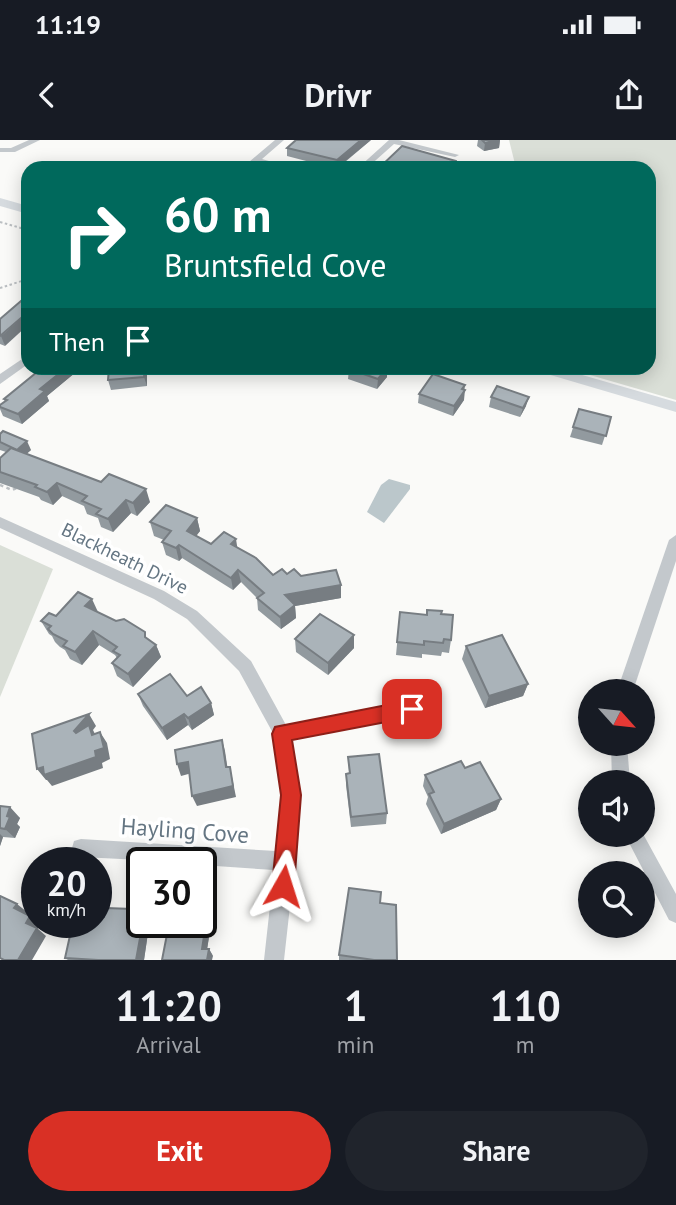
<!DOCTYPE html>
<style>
:root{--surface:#171b24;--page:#20242c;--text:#f1f3f6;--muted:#9ea1a6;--accent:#d93025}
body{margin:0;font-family:"PT Sans",sans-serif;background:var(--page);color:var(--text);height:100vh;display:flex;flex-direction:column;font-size:26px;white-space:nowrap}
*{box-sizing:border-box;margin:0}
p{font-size:23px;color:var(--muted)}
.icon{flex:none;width:38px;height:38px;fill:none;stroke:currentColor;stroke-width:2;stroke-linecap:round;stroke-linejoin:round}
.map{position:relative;height:820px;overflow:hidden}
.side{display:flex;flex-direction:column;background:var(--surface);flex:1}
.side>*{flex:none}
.banner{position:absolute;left:21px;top:21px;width:635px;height:214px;border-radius:21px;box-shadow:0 4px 18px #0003;background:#00695c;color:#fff;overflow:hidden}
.needle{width:46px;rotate:117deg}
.buttons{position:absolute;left:578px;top:539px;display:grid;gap:14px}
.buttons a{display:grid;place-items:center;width:77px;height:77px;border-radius:50%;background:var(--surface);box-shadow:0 4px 18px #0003;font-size:35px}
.speed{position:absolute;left:21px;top:707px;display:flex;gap:14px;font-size:35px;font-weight:700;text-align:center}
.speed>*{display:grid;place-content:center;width:91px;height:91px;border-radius:50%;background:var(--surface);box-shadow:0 4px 18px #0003;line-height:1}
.speed small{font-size:18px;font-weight:400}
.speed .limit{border:4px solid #111;border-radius:10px;background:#fff;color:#111}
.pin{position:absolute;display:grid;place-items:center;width:60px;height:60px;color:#fff;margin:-30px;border-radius:14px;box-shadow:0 4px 10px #0006}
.me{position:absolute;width:77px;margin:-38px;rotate:6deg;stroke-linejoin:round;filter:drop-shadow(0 0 5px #0008)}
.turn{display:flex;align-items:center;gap:24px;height:147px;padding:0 28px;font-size:32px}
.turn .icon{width:91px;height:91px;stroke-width:2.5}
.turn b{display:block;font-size:49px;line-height:60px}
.then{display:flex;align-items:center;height:66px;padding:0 28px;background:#0003;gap:14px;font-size:26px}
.eta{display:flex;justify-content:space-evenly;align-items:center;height:119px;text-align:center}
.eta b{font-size:42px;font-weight:700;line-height:49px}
.primary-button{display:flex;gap:14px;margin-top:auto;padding:14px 28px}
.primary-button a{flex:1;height:80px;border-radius:42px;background:var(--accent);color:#fff;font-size:28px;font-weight:700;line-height:80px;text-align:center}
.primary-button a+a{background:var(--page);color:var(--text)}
.status{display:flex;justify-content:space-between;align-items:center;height:49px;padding:0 35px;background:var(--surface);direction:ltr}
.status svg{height:19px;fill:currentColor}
header{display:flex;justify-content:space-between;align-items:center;height:91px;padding:0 28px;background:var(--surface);font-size:32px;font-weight:700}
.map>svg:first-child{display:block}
.green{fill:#dadfd7}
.water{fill:#bbc7cb}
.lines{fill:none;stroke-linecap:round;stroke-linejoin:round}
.path-far1{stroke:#bbbfc2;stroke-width:2;stroke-dasharray:2.5 2.5;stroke-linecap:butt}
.path{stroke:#bbbfc2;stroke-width:2.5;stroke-dasharray:3.5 3.5;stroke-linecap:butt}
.minor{fill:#c3c8cc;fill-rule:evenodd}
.secondary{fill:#d6dbdf;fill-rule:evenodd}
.wall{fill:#929a9f}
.shaded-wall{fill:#777d82}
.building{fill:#aab3b9;stroke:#777d82;stroke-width:2}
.route{fill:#d93025;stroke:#8d1f18;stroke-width:2}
.labels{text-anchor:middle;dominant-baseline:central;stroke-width:7;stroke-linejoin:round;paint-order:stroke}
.street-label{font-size:19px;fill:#657683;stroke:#fff}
.near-street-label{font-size:23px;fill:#657683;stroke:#fff}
</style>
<div class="status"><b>11:19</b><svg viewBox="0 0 49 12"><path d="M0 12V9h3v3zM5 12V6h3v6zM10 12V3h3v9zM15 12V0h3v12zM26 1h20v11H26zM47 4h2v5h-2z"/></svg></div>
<header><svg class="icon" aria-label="back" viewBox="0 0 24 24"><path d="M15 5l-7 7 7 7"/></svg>Drivr<svg class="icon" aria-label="share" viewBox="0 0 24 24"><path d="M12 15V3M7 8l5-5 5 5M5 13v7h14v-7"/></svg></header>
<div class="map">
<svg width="676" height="820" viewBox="0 0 676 820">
<rect width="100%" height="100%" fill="#fafaf8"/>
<g class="green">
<path d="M 509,0 L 676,0 L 676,260 L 566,228 L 649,228 L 649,28 L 516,28 Z"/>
<path d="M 0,405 L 53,429 L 0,557 Z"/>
</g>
<path class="water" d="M 389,339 L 410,345 L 410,349 L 384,383 L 367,372 L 381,345 Z"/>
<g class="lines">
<g class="path-far1">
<path d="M 341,26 L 350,28"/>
<path d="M 0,82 L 28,90"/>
<path d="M 0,148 L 28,139"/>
</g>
<path class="path" d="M 0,345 L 12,350 L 17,348"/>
<g class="minor">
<path d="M 29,0 L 40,0 L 15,12 L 0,12 L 0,8 L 11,8 Z"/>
<path d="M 275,0 L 284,0 L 262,19 L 293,28 L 279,28 L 258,23 L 251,28 L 242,28 Z"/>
<path d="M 389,0 L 399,0 L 459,15 L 455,17 L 394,4 L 367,28 L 358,28 Z"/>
<path d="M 28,215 L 28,224 L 0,244 L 0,234 Z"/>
<path d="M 0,377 L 164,451 L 197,471 L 251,521 L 286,585 L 412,562 L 418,564 L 420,569 L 418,574 L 412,576 L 291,600 L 300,655 L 295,721 L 284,820 L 264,820 L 274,730 L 201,725 L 201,723 L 81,717 L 74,715 L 72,708 L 74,701 L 81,699 L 276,711 L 282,655 L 274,595 L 239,531 L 187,479 L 154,459 L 0,388 Z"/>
<path d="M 676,395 L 676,421 L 633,551 L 617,551 L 669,400 Z"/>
<path d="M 611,604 L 627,604 L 630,642 L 612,642 Z"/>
<path d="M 642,692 L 676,754 L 676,783 L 669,780 L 625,695 L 642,695 Z"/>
</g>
<g class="secondary">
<path d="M 0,58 L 28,66 L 28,74 L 0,66 Z"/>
<path d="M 534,228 L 558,228 L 676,262 L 676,272 L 537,231 Z"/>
</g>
</g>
<g class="wall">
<path d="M 371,0 L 338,28 L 333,28 L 287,16 L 287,8 Z"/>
<path d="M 478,0 L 500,0 L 499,8 L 484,11 L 477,6 Z"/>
<path d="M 456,21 L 455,28 L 379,28 Z"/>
<path d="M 0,179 L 5,206 L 0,204 Z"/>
<path d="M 42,228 L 88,228 L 81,234 L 76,232 L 47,256 L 49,261 L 22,284 L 3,276 L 0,269 L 0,265 L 5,262 L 4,259 Z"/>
<path d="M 109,228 L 146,228 L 147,232 L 147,246 L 111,250 L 108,240 Z"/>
<path d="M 297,228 L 314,228 L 310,232 Z"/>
<path d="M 387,228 L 387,237 L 377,249 L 348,239 L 349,229 Z"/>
<path d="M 464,249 L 464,260 L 453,276 L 418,263 L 419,254 Z"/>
<path d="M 491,257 L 526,266 L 520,277 L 489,267 Z"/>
<path d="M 579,269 L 611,277 L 602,305 L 570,297 Z"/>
<path d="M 0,294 L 31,310 L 26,314 L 150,362 L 137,376 L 131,373 L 113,392 L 101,387 L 98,378 L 87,374 L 84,366 L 62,356 L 53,365 L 41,360 L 39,357 L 0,343 L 0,318 L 6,312 L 0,310 Z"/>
<path d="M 197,378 L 200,391 L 196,396 L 211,404 L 237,407 L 273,435 L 287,434 L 301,436 L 341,458 L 295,466 L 296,478 L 281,489 L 258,470 L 257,458 L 241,442 L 233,450 L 182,418 L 179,421 L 166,415 L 162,402 L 164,400 L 154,396 L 150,382 Z"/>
<path d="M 98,472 L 156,505 L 161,517 L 133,547 L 117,536 L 112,523 L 117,518 L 115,515 L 99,505 L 82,525 L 70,519 L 65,510 L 60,507 L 55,502 L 52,496 L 49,494 L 41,481 L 56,476 Z"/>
<path d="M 400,472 L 426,475 L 441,474 L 451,500 L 449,513 L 442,512 L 441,516 L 422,514 L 422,518 L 396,515 Z"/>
<path d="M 354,495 L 354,508 L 328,535 L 296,512 L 295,499 Z"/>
<path d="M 466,506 L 528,544 L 523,556 L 485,568 L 462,519 Z"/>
<path d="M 138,554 L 187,556 L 211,563 L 214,575 L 192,590 L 188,585 L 167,600 L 143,566 Z"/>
<path d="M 348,617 L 387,673 L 386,684 L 351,687 L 346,645 L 346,634 L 349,633 Z"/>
<path d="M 465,628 L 501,659 L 496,670 L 441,694 L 426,664 L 428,657 L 423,646 L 425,635 Z"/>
<path d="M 0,666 L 20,678 L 17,684 L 20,687 L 15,698 L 3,697 L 0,706 Z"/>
<path d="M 210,758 L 214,766 L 207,809 L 209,809 L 213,816 L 168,791 L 165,791 L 160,784 Z"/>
<path d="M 380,763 L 397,820 L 339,820 L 339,815 Z"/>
<path d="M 138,777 L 138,779 L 142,782 L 146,782 L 149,786 L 144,820 L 68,820 L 65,818 Z"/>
</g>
<g class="shaded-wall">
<path d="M 361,0 L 371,0 L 337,28 L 337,20 Z"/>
<path d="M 497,0 L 500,0 L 499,8 L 484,11 L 485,3 Z"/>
<path d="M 28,172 L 28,185 L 5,206 L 1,196 Z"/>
<path d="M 66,228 L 74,228 L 76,232 L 47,256 L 49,261 L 22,284 L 18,274 L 40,249 Z"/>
<path d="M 79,228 L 88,228 L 81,234 Z"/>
<path d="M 145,228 L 146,228 L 147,232 L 147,246 L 144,237 Z"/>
<path d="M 387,228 L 387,237 L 377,249 L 378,239 Z"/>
<path d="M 465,245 L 464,252 L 465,250 L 464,260 L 453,276 L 454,266 Z"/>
<path d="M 529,257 L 526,266 L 520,277 L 523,268 Z"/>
<path d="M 27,301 L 31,310 L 21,319 L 17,310 Z"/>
<path d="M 57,343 L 62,356 L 53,365 L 47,352 Z"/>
<path d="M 146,349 L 150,362 L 137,376 L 133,363 Z"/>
<path d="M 126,360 L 131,373 L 113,392 L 108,379 Z"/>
<path d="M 197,378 L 200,391 L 190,404 L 187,391 Z"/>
<path d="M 236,399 L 238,412 L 231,404 Z"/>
<path d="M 179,405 L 182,418 L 179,421 L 176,408 Z"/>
<path d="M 238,430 L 241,442 L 233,450 L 231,438 Z"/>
<path d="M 341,445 L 341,458 L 295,466 L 296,478 L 281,489 L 280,477 L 285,455 Z"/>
<path d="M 92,459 L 98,472 L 85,466 Z"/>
<path d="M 93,491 L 99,505 L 82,525 L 75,512 Z"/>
<path d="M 354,495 L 354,508 L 328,535 L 328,523 Z"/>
<path d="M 156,505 L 161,517 L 133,547 L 128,534 Z"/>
<path d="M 528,544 L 523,556 L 485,568 L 489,556 Z"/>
<path d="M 211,563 L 214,575 L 192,590 L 188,578 Z"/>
<path d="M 89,574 L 96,586 L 93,590 L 96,596 L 81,602 L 74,591 Z"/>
<path d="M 184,574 L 188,585 L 167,600 L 162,588 Z"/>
<path d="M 100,592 L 107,603 L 110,619 L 102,623 L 103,628 L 52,646 L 47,640 L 46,640 L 37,629 L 95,611 Z"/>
<path d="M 222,600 L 225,611 L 229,638 L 226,627 Z"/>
<path d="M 188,622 L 192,633 L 181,636 L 177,624 Z"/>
<path d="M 230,627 L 236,657 L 197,666 L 192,656 Z"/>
<path d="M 501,659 L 496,670 L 441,694 L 444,684 Z"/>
<path d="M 10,667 L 20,678 L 17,684 L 20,687 L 15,698 L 5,689 L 7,676 Z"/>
<path d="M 0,694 L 3,697 L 0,706 Z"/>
<path d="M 210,758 L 214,766 L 206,816 L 202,809 Z"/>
<path d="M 17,764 L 27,772 L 24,776 L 14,768 Z"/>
<path d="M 132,769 L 138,777 L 137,786 L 130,778 Z"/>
<path d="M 30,776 L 40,784 L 37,788 L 46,796 L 32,820 L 18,820 L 26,783 Z"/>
<path d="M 143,782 L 146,782 L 149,786 L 144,820 L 136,820 Z"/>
<path d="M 209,809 L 213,816 L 212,820 L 207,820 Z"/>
</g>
<g class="building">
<path d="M 296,0 L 361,0 L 337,20 L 287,8 Z"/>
<path d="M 482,0 L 497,0 L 485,3 Z"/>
<path d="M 402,6 L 456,21 L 456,26 L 428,25 L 428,28 L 379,28 Z"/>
<path d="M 28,155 L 28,172 L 0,196 L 0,179 Z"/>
<path d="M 42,228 L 66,228 L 40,249 L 45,251 L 18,274 L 0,267 L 0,265 L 7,260 L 4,259 Z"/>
<path d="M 109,228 L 145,228 L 144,237 L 108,240 Z"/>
<path d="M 350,228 L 387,228 L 378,239 L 349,229 Z"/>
<path d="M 433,234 L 465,245 L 462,249 L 465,250 L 454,266 L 419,254 Z"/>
<path d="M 497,246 L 529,257 L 523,268 L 491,257 Z"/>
<path d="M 579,269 L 611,277 L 606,296 L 573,287 Z"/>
<path d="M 3,291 L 27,301 L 17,310 L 0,302 L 0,294 Z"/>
<path d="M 11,308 L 101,342 L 109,334 L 146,349 L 133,363 L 126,360 L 108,379 L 96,374 L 101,369 L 82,361 L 87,356 L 57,343 L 47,352 L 35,347 L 37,345 L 0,332 L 0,318 Z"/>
<path d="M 166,365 L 197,378 L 187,391 L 211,404 L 224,392 L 236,399 L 231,404 L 256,418 L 273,435 L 282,429 L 287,434 L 294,429 L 301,436 L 336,430 L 341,445 L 285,455 L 295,465 L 280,477 L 257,458 L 264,453 L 238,430 L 231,438 L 179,405 L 176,408 L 162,402 L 171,391 L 150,382 Z"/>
<path d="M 78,452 L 92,459 L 85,466 L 116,481 L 124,479 L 145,492 L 145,497 L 156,505 L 128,534 L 112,523 L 120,515 L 113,511 L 117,507 L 93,491 L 75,512 L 63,506 L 67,501 L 53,494 L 48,489 L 51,486 L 41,481 L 49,473 L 56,476 Z"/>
<path d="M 427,470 L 442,471 L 441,474 L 453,475 L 451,500 L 444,499 L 443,503 L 424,501 L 424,505 L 397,502 L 400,472 L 427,475 Z"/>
<path d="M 320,474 L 354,495 L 328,523 L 295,499 Z"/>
<path d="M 502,495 L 528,544 L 489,556 L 466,506 Z"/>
<path d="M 170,534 L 187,556 L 201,547 L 211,563 L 188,578 L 184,574 L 162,588 L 138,554 Z"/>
<path d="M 89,574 L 74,591 L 76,593 L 89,585 L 92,595 L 100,592 L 104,608 L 95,611 L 96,617 L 44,635 L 43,627 L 37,629 L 32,594 Z"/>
<path d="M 222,600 L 226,627 L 230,627 L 233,646 L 192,656 L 188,622 L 177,624 L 175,610 Z"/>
<path d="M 379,614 L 387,673 L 351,677 L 346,634 L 350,633 L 348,617 Z"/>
<path d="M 461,621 L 465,628 L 480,622 L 501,659 L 444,684 L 429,654 L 434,652 L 425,635 Z"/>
<path d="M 0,666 L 10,667 L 7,676 L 10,677 L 5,689 L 0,688 Z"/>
<path d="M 349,748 L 381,752 L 380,763 L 396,765 L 397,820 L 374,820 L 339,815 Z"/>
<path d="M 0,756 L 17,764 L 14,768 L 30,776 L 26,783 L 37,788 L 18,820 L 4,820 L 0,818 Z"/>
<path d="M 201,758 L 210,758 L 202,809 L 209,809 L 207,820 L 162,820 L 169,784 L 160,784 L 160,782 L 201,782 Z"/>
<path d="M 106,768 L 132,769 L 130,778 L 142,779 L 142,782 L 143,782 L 136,820 L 98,820 L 65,818 L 73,782 L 96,782 L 96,777 L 104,777 Z"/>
</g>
<path class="route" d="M 412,560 L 419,563 L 421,569 L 419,575 L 412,577 L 292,600 L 301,655 L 294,746 L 291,753 L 283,756 L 275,753 L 272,746 L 281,655 L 272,594 L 275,587 Z"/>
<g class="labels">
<g class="street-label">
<text transform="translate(125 418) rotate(26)">Blackheath Drive</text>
</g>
<g class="near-street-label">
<text transform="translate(185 690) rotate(4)">Hayling Cove</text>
</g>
</g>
</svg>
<div class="buttons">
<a><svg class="needle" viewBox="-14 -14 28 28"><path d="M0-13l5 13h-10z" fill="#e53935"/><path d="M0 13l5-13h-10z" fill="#9ea1a6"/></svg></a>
<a><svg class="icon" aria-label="sound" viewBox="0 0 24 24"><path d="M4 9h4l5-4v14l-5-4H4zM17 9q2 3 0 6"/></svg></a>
<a><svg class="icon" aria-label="search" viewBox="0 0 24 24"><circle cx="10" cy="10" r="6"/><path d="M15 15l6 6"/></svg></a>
</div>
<div class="speed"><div>20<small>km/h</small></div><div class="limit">30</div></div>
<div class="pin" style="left:412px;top:569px;background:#d93025"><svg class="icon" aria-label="arrive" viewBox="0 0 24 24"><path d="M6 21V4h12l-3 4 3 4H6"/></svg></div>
<svg class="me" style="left:283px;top:746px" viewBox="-20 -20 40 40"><path d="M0-17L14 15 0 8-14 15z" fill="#d93025" stroke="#fff" stroke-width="4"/></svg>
<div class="banner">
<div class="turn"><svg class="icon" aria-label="right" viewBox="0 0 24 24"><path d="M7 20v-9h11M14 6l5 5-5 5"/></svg><div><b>60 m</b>Bruntsfield Cove</div></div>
<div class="then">Then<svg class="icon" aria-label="arrive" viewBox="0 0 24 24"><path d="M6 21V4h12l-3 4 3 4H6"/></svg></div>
</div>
</div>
<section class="side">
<div class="eta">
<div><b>11:20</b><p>Arrival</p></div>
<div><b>1</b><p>min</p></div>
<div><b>110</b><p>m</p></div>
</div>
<div class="primary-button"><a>Exit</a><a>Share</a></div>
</section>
